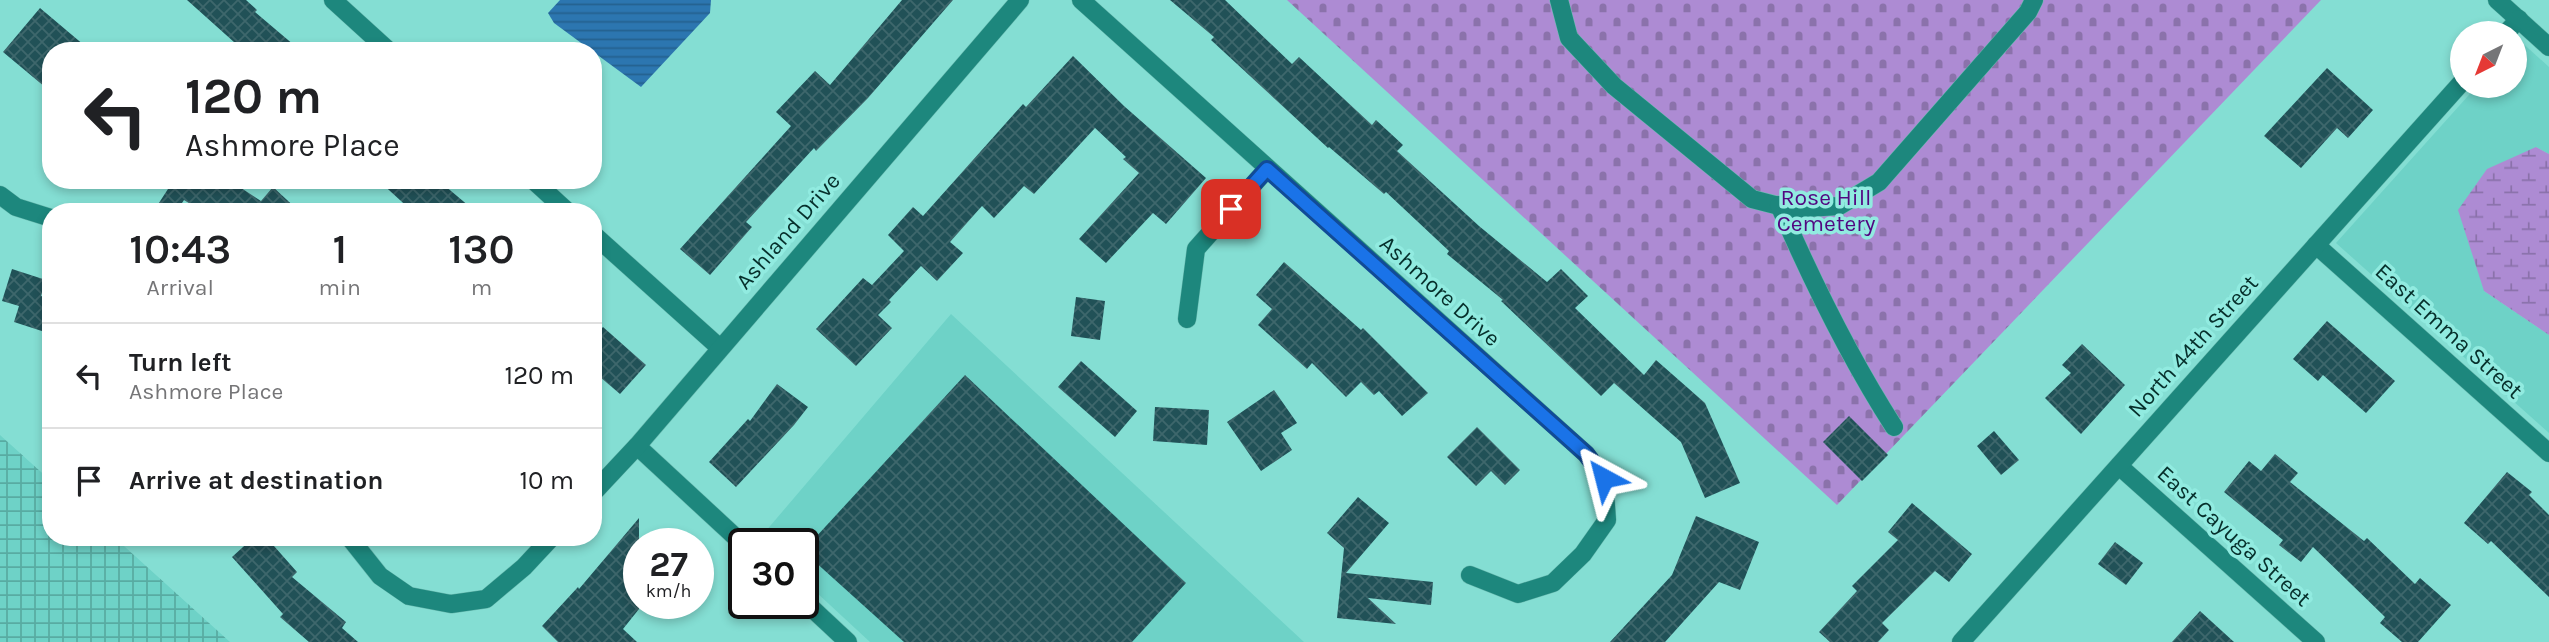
<!DOCTYPE html>
<style>
:root{--surface:#fff;--page:#f6f6f6;--text:#202124;--muted:#757577;--line:#e0e0e0}
body{margin:0;font-family:Karla,sans-serif;background:var(--page);color:var(--text);height:100vh;display:flex;flex-direction:column;font-size:26px;white-space:nowrap}
*{box-sizing:border-box;margin:0}
p{font-size:23px;color:var(--muted)}
.icon{flex:none;width:38px;height:38px;fill:none;stroke:currentColor;stroke-width:2;stroke-linecap:round;stroke-linejoin:round}
.map{position:relative;flex:1;overflow:hidden}
.drawer{position:absolute;left:42px;top:203px;width:560px;height:343px;display:flex;flex-direction:column;background:var(--surface);border-radius:28px;box-shadow:0 4px 10px #0003}
.drawer>*{flex:none}
.hud{position:absolute;left:42px;top:42px;width:560px;height:147px;border-radius:28px;box-shadow:0 4px 10px #0003;background:#fff;color:var(--text);overflow:hidden}
.needle{width:46px;rotate:222deg}
.tools{position:absolute;left:2450px;top:21px;display:grid;gap:14px}
.tools a{display:grid;place-items:center;width:77px;height:77px;border-radius:50%;background:var(--surface);box-shadow:0 4px 10px #0003;font-size:35px}
.speed{position:absolute;left:623px;top:528px;display:flex;gap:14px;font-size:35px;font-weight:700;text-align:center}
.speed>*{display:grid;place-content:center;width:91px;height:91px;border-radius:50%;background:var(--surface);box-shadow:0 4px 10px #0003;line-height:1}
.speed small{font-size:18px;font-weight:400}
.speed .limit{border:4px solid #111;border-radius:10px;background:#fff;color:#111}
.pin{position:absolute;display:grid;place-items:center;width:60px;height:60px;color:#fff;margin:-30px;border-radius:14px;box-shadow:0 4px 10px #0006}
.me{position:absolute;width:77px;margin:-38px;rotate:322deg;stroke-linejoin:round;filter:drop-shadow(0 0 5px #0008)}
.turn{display:flex;align-items:center;gap:24px;height:147px;padding:0 28px;font-size:32px}
.turn .icon{width:91px;height:91px;stroke-width:2.5}
.turn b{display:block;font-size:49px;line-height:60px}
.eta{display:flex;justify-content:space-evenly;align-items:center;height:119px;text-align:center}
.eta b{font-size:42px;font-weight:600;line-height:49px}
ul{padding:0;list-style:none}
li{display:flex;align-items:center;gap:21px;height:105px;padding:0 28px;border-top:2px solid var(--line)}
li div{flex:1}
li b{display:block;font-size:26px}
li em{font-style:normal}
.map>svg:first-child{display:block}
.built{fill:#6ed2c7}
.industrial{fill:url(#industrial-grid)}
.wetland{fill:url(#wetland-marsh)}
.cemetery{fill:url(#cemetery-stones)}
.water{fill:url(#water-rules)}
.building{fill:url(#building-cross-hatch)}
.lines{fill:none;stroke-linecap:round;stroke-linejoin:round}
.minor-casing{stroke:#6bbbb1;stroke-width:19}
.minor{stroke:#1d877d;stroke-width:18}
.route-casing{stroke:#114b97;stroke-width:18}
.route{stroke:#1a73e8;stroke-width:12}
.labels{text-anchor:middle;dominant-baseline:central;stroke-width:7;stroke-linejoin:round;paint-order:stroke}
.park-label{font-size:23px;fill:#520780;stroke:#91ebe0}
.street-label{font-size:23px;fill:#062f2b;stroke:#91ebe0}
</style>
<div class="map">
<svg width="2549" height="642" viewBox="0 0 2549 642">
<defs>
<pattern id="industrial-grid" width="8" height="8" patternUnits="userSpaceOnUse" patternTransform="scale(1.75)"><rect width="8" height="8" fill="#6ed2c7"/><path d="M0 4h8M4 0v8" fill="none" stroke="#58aba2"/></pattern>
<pattern id="wetland-marsh" width="20" height="14" patternUnits="userSpaceOnUse" patternTransform="scale(1.75)"><rect width="20" height="14" fill="#ad8bd3"/><path d="M1 5h8M5 5V1M11 12h8M15 12V8" fill="none" stroke="#8b72ab"/></pattern>
<pattern id="cemetery-stones" width="16" height="16" patternUnits="userSpaceOnUse" patternTransform="scale(1.75)"><rect width="16" height="16" fill="#ad8bd3"/><path d="M2 7V4a2 2 0 0 1 4 0v3zM10 15v-3a2 2 0 0 1 4 0v3z" fill="#8b72ab"/></pattern>
<pattern id="water-rules" width="6" height="5" patternUnits="userSpaceOnUse" patternTransform="scale(1.75)"><rect width="6" height="5" fill="#2c76b0"/><path d="M0 2.5h6" fill="none" stroke="#24618f"/></pattern>
<pattern id="building-cross-hatch" width="8" height="8" patternUnits="userSpaceOnUse" patternTransform="scale(1.75)"><rect width="8" height="8" fill="#215157"/><path d="M0 0l8 8M0 8l8-8" fill="none" stroke="#3e676c"/></pattern>
</defs>
<rect width="100%" height="100%" fill="#84ded3"/>
<g class="built">
<path d="M 2518,39 L 2549,67 L 2549,154 L 2536,147 L 2484,291 L 2549,335 L 2549,433 L 2336,243 L 2477,86 L 2515,86 L 2515,44 Z"/>
<path d="M 951,314 L 1304,642 L 870,642 L 803,580 L 803,544 L 765,544 L 759,539 Z"/>
</g>
<path class="industrial" d="M 0,435 L 51,481 L 51,537 L 114,537 L 230,642 L 0,642 Z"/>
<path class="wetland" d="M 2536,147 L 2549,154 L 2549,335 L 2484,291 L 2458,210 L 2487,169 Z"/>
<path class="cemetery" d="M 1287,0 L 2321,0 L 1837,505 Z"/>
<path class="water" d="M 560,0 L 711,0 L 710,13 L 641,87 L 554,23 L 548,13 Z"/>
<g class="building">
<path d="M 187,0 L 246,0 L 257,10 L 255,12 L 301,51 L 244,51 Z"/>
<path d="M 902,0 L 953,0 L 868,98 L 816,151 L 814,148 L 746,222 L 752,227 L 710,275 L 680,249 L 791,126 L 776,112 L 815,71 L 830,85 Z"/>
<path d="M 1170,0 L 1225,0 L 1292,64 L 1299,57 L 1372,125 L 1376,120 L 1403,145 L 1397,151 L 1479,226 L 1547,282 L 1561,269 L 1588,296 L 1575,308 L 1644,375 L 1656,360 L 1705,403 L 1740,483 L 1705,498 L 1681,442 L 1614,383 L 1601,396 L 1501,301 L 1503,300 L 1447,254 L 1449,251 L 1386,192 L 1384,194 L 1329,147 L 1328,148 L 1211,40 L 1214,37 Z"/>
<path d="M 40,8 L 91,51 L 51,51 L 51,92 L 3,52 Z"/>
<path d="M 1073,56 L 1124,106 L 1206,178 L 1166,224 L 1153,213 L 1106,263 L 1079,239 L 1139,173 L 1123,159 L 1126,157 L 1095,128 L 1034,194 L 1024,186 L 994,218 L 982,206 L 950,242 L 963,253 L 937,281 L 921,266 L 889,300 L 891,302 L 878,315 L 892,328 L 856,366 L 816,329 L 863,278 L 872,285 L 904,251 L 888,235 L 913,207 L 923,216 L 1023,104 L 1026,107 Z"/>
<path d="M 2327,68 L 2373,110 L 2348,138 L 2337,128 L 2301,168 L 2264,136 Z"/>
<path d="M 155,180 L 229,180 L 261,201 L 273,187 L 300,212 L 203,212 L 184,200 L 176,212 L 153,212 L 168,189 Z"/>
<path d="M 378,180 L 438,180 L 476,212 L 413,212 Z"/>
<path d="M 1284,262 L 1361,330 L 1363,328 L 1428,393 L 1402,416 L 1379,391 L 1374,395 L 1361,382 L 1346,397 L 1312,363 L 1307,369 L 1258,325 L 1272,309 L 1256,295 Z"/>
<path d="M 12,269 L 46,280 L 41,296 L 51,299 L 51,334 L 14,322 L 19,306 L 2,301 Z"/>
<path d="M 1076,297 L 1105,301 L 1100,340 L 1071,336 Z"/>
<path d="M 2327,321 L 2395,381 L 2366,413 L 2323,375 L 2318,381 L 2293,359 Z"/>
<path d="M 603,327 L 646,365 L 620,394 L 593,371 L 593,338 Z"/>
<path d="M 2082,344 L 2125,385 L 2081,434 L 2045,398 L 2071,373 L 2062,365 Z"/>
<path d="M 1081,361 L 1137,411 L 1115,437 L 1058,387 Z"/>
<path d="M 965,375 L 1186,583 L 1132,642 L 904,642 L 803,551 Z"/>
<path d="M 777,384 L 808,407 L 794,425 L 736,487 L 709,462 L 748,419 L 750,421 Z"/>
<path d="M 1274,390 L 1297,423 L 1281,433 L 1292,450 L 1261,471 L 1227,422 Z"/>
<path d="M 1155,407 L 1209,410 L 1207,445 L 1153,441 Z"/>
<path d="M 1849,416 L 1888,455 L 1862,481 L 1823,442 Z"/>
<path d="M 1477,427 L 1520,470 L 1505,485 L 1491,471 L 1476,486 L 1447,457 Z"/>
<path d="M 1994,431 L 2019,460 L 2001,475 L 1977,446 Z"/>
<path d="M 2275,454 L 2298,473 L 2290,482 L 2364,541 L 2367,538 L 2415,584 L 2420,578 L 2451,605 L 2418,642 L 2402,642 L 2380,623 L 2385,617 L 2313,547 L 2301,562 L 2279,545 L 2283,540 L 2224,492 L 2249,461 L 2261,471 Z"/>
<path d="M 2507,472 L 2532,492 L 2529,495 L 2549,515 L 2549,597 L 2491,541 L 2488,544 L 2464,523 Z"/>
<path d="M 1358,497 L 1389,523 L 1346,573 L 1433,582 L 1431,605 L 1368,598 L 1396,624 L 1337,618 L 1344,548 L 1327,533 Z"/>
<path d="M 1912,503 L 1972,554 L 1949,582 L 1935,571 L 1882,623 L 1889,630 L 1878,642 L 1830,642 L 1819,632 L 1857,591 L 1852,586 L 1898,540 L 1888,532 Z"/>
<path d="M 1696,516 L 1759,542 L 1740,590 L 1719,582 L 1665,642 L 1610,642 L 1672,575 Z"/>
<path d="M 639,518 L 639,609 L 623,629 L 637,642 L 558,642 L 542,626 L 578,587 L 579,589 Z"/>
<path d="M 254,537 L 266,537 L 297,572 L 292,577 L 346,622 L 342,628 L 358,642 L 309,642 L 280,617 L 283,614 L 232,557 Z"/>
<path d="M 2115,542 L 2143,563 L 2126,585 L 2098,564 Z"/>
<path d="M 2200,611 L 2234,642 L 2172,642 Z"/>
</g>
<g class="lines">
<g class="minor-casing">
<g id="minor">
<path d="M 333,0 L 389,51"/>
<path d="M 1081,0 L 1586,454 L 1604,478 L 1607,520 L 1583,554 L 1553,583 L 1518,594 L 1470,575"/>
<path d="M 1559,0 L 1569,38 L 1614,86 L 1752,199 L 1791,209 L 1839,206 L 1879,182 L 2028,12 L 2034,0"/>
<path d="M 2497,0 L 2549,47"/>
<path d="M 2506,33 L 2519,19"/>
<path d="M 533,180 L 568,212"/>
<path d="M 0,195 L 16,207 L 51,218"/>
<path d="M 1779,205 C 1812,281 1849,357 1894,427"/>
<path d="M 593,234 L 720,348"/>
<path d="M 2316,245 L 2549,453"/>
<path d="M 1187,319 L 1196,249 L 1267,169"/>
<path d="M 637,446 L 744,545"/>
<path d="M 2119,466 L 2316,642"/>
<path d="M 593,493 L 637,446 L 1020,0"/>
<path d="M 349,537 L 380,576 L 409,596 L 451,604 L 486,599 L 524,567 L 552,537"/>
<path d="M 803,600 L 848,642"/>
<path d="M 1961,642 L 2462,82"/>
</g>
</g>
<use href="#minor" class="minor"/>
</g>
<g class="lines">
<g class="route-casing">
<path id="route" d="M 1231,209 L 1267,169 L 1586,454 L 1604,478"/>
</g>
<use href="#route" class="route"/>
</g>
<g class="labels">
<g class="park-label">
<text x="1826" y="197">Rose Hill<tspan x="1826" dy="26">Cemetery</tspan></text>
</g>
<g class="street-label">
<text transform="translate(788 231) rotate(-49)">Ashland Drive</text>
<text transform="translate(1440 291) rotate(42)">Ashmore Drive</text>
<text transform="translate(2449 331) rotate(42)">East Emma Street</text>
<text transform="translate(2193 346) rotate(-48)">North 44th Street</text>
<text transform="translate(2234 536) rotate(42)">East Cayuga Street</text>
</g>
</g>
</svg>
<div class="tools">
<a><svg class="needle" viewBox="-14 -14 28 28"><path d="M0-13l5 13h-10z" fill="#e53935"/><path d="M0 13l5-13h-10z" fill="#757577"/></svg></a>
</div>
<div class="speed"><div>27<small>km/h</small></div><div class="limit">30</div></div>
<div class="pin" style="left:1231px;top:209px;background:#d93025"><svg class="icon" aria-label="arrive" viewBox="0 0 24 24"><path d="M6 21V4h12l-3 4 3 4H6"/></svg></div>
<svg class="me" style="left:1604px;top:478px" viewBox="-20 -20 40 40"><path d="M0-17L14 15 0 8-14 15z" fill="#1a73e8" stroke="#fff" stroke-width="4"/></svg>
<div class="hud">
<div class="turn"><svg class="icon" aria-label="left" viewBox="0 0 24 24"><path d="M17 20v-9H6M10 6l-5 5 5 5"/></svg><div><b>120 m</b>Ashmore Place</div></div>
</div>
<section class="drawer">
<div class="eta">
<div><b>10:43</b><p>Arrival</p></div>
<div><b>1</b><p>min</p></div>
<div><b>130</b><p>m</p></div>
</div>
<ul>
<li><svg class="icon" aria-label="left" viewBox="0 0 24 24"><path d="M17 20v-9H6M10 6l-5 5 5 5"/></svg><div><b>Turn left</b><p>Ashmore Place</p></div><em>120 m</em></li>
<li><svg class="icon" aria-label="arrive" viewBox="0 0 24 24"><path d="M6 21V4h12l-3 4 3 4H6"/></svg><div><b>Arrive at destination</b></div><em>10 m</em></li>
</ul>
</section>
</div>
